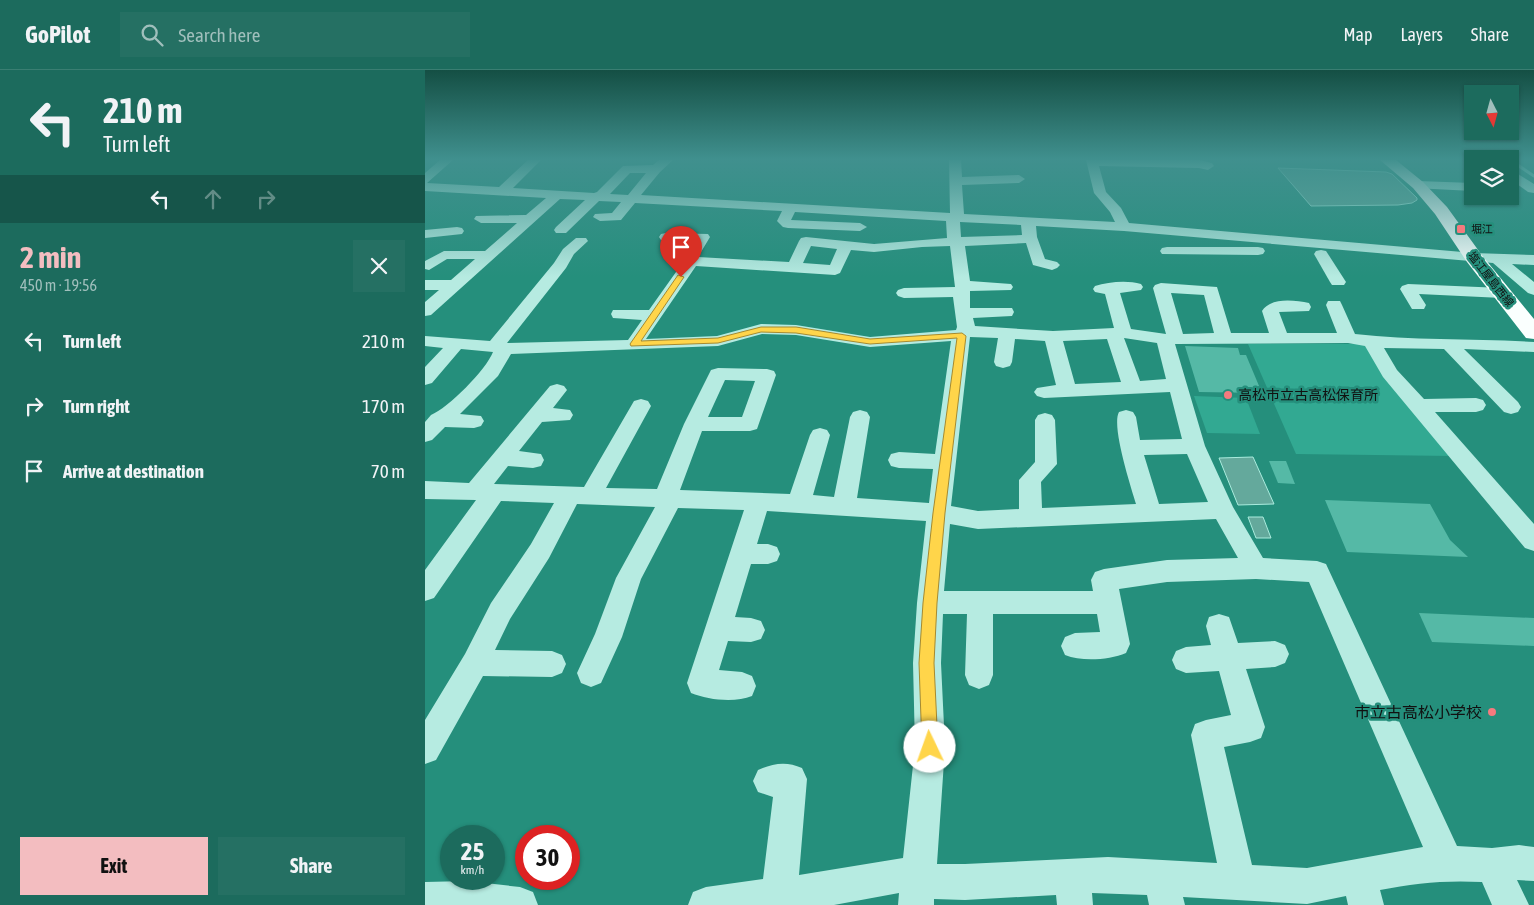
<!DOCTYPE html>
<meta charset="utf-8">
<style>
:root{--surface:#1c6b5d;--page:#257063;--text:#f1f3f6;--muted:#a0bfbc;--line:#3a7e72;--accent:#f3bdc0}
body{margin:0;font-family:"Asap Condensed","Noto Sans JP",sans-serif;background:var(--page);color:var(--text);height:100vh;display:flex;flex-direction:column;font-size:19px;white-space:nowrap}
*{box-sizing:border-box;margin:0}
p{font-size:16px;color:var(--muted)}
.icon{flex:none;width:28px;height:28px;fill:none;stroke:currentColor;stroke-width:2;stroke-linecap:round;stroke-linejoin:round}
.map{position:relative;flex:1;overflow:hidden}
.sheet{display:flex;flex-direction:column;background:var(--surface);width:425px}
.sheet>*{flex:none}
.banner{background:#1c6b5d;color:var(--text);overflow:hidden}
.needle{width:32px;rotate:174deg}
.controls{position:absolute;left:1039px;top:15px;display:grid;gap:10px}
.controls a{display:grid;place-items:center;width:55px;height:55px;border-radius:0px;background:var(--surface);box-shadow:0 1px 4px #0004;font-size:25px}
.speed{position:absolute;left:15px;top:755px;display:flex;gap:10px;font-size:25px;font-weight:700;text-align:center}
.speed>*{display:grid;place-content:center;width:65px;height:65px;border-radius:50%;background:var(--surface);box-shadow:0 1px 4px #0004;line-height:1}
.speed small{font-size:12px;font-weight:400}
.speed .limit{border:8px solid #d22;background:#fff;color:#111}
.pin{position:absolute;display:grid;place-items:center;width:42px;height:42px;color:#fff;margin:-51px -21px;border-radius:50% 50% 50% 0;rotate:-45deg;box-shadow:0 0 5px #0007}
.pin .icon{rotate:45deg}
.me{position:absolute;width:55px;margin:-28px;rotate:357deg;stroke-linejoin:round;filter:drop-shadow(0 0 4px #0008)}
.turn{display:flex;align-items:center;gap:18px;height:105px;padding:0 20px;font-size:22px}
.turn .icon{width:65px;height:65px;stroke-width:2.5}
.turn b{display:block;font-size:35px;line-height:42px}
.lanes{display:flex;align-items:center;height:48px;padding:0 20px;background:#0003;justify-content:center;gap:25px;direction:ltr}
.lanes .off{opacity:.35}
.round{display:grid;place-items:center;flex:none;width:52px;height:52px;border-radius:0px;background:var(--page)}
.overview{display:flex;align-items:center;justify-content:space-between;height:85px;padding:0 20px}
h1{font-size:30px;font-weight:700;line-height:38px;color:var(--accent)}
.button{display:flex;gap:10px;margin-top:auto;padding:10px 20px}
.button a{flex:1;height:58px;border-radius:0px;background:var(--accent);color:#111;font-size:20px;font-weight:700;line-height:58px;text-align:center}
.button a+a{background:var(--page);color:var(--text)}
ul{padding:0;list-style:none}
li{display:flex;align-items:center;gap:15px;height:65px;padding:0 20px}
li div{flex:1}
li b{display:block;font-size:19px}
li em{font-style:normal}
header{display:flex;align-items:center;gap:30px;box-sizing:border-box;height:70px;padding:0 25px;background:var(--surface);border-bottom:1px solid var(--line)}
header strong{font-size:24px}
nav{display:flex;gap:28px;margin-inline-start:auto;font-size:18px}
.search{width:350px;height:45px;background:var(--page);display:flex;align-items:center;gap:12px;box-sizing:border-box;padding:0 18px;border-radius:0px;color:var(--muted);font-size:19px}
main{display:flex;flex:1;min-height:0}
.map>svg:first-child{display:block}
.green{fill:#32a992}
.water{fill:#64a99c;stroke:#aaecde}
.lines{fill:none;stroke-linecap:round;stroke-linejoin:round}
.stream{stroke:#aaecde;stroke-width:3}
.building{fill:#55b9a6}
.minor{fill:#b6ebe1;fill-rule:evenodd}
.major{fill:#fafffe;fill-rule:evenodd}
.route{fill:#ffd54a;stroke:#a68a30}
.poi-dot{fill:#f57a7e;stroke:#258f7c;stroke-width:2}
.labels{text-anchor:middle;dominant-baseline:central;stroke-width:5;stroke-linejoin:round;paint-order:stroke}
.far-poi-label{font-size:11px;fill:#111;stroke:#258f7c;text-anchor:start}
.far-street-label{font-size:11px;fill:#111;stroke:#258f7c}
.poi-label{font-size:14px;fill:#111;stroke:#258f7c;text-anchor:start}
.near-poi-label{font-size:16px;fill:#111;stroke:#258f7c;text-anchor:end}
</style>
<header>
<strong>GoPilot</strong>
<div class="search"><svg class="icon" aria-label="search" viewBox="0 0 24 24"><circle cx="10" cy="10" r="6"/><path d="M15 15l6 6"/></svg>Search here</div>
<nav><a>Map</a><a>Layers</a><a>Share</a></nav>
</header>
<main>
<section class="sheet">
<div class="banner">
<div class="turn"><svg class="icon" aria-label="left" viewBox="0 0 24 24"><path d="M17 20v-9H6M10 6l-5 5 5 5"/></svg><div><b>210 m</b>Turn left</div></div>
<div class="lanes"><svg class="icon" aria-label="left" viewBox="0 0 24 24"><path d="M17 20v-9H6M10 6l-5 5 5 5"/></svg><svg class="icon off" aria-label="ahead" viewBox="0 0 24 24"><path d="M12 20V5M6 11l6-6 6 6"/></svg><svg class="icon off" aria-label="right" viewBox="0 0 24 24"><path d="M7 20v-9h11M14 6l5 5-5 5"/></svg></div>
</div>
<div class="overview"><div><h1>2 min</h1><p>450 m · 19:56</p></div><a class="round"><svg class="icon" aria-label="close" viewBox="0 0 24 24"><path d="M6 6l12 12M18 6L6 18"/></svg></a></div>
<ul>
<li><svg class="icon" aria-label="left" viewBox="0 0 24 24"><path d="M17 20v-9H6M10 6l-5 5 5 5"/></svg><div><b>Turn left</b></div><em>210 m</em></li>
<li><svg class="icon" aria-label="right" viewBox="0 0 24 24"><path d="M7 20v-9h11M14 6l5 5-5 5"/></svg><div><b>Turn right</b></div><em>170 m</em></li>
<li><svg class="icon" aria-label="arrive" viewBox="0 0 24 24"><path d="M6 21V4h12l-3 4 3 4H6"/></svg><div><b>Arrive at destination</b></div><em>70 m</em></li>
</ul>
<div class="button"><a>Exit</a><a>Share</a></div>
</section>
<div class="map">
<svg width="1109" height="835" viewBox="0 0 1109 835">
<rect width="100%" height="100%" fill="#258f7c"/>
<g class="green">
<path d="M 823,274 L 941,274 L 1028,386 L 871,384 Z"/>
<path d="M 769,326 L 821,328 L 835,364 L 782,363 Z"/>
</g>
<g class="water">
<path d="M 853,98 L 961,102 L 967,104 L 992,128 L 992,130 L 987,133 L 973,135 L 886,136 Z"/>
<path d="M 828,387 L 849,434 L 813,435 L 794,388 Z"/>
<path d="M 823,447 L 838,447 L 846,468 L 831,468 Z"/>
</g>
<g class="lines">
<path class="stream" d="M 1085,90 L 1109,106"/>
</g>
<g class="building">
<path d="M 760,276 L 813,278 L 815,285 L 821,285 L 837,323 L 774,322 Z"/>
<path d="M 844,391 L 861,391 L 870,414 L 853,413 Z"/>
<path d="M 900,430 L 1005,434 L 1025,470 L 1043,487 L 922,482 Z"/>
<path d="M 994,543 L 1109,548 L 1109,576 L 1007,572 Z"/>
</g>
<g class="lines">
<g class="minor">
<path d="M 15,90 L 28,90 L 2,113 L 74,117 L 103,90 L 116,90 L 88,118 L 169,123 L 172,122 L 198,96 L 228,95 L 234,90 L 248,90 L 235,102 L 216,125 L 525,143 L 524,90 L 536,90 L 537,107 L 594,105 L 600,109 L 594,113 L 537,115 L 539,144 L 690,152 L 685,142 L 669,123 L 661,90 L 774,90 L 787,93 L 789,96 L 783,100 L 774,98 L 674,96 L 681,122 L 696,138 L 704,153 L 1049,183 L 1109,185 L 1109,195 L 1087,194 L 1109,212 L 1109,225 L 1103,223 L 1068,193 L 699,161 L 611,156 L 612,167 L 620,189 L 632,192 L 635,195 L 632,198 L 627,200 L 608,195 L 601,173 L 540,176 L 545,211 L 586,214 L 588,217 L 586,220 L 545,221 L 545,238 L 587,238 L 589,242 L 587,246 L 548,248 L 550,256 L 628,261 L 689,258 L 680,224 L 670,222 L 668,219 L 670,216 C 683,212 702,210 716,214 L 718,217 L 716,220 L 695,223 L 706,259 L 741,264 L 728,218 L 730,215 L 736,213 L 792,217 L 806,263 L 844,263 L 837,241 C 846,227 869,230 884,233 L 886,237 L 884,241 L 854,242 L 862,263 L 912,263 L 901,235 L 903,231 L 915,231 L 917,235 L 930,264 C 989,271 1049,268 1109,272 L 1109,282 L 1039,279 L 1093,332 L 1096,337 L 1093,342 L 1086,344 L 1079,342 L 1019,279 L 959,278 L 972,300 L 999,329 L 1051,328 L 1058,330 L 1061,335 L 1058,340 L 1051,342 L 1010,342 L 1109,454 L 1109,481 L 1100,478 L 958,307 L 940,276 L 923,273 L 750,274 L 780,376 L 808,437 L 838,488 L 892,491 L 901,494 L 1032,776 L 1067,778 L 1094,775 L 1109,777 L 1109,811 L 1092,810 L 1104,835 L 1067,835 L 1057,812 C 1021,810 989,813 955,820 L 959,835 L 923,835 L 921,826 L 882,834 L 758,827 L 760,835 L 724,835 L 722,825 L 667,823 L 668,835 L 632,835 L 631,825 L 540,830 L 509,829 L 509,835 L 473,835 L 474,823 L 409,835 L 263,835 L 268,822 L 281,817 L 338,809 L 348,727 L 333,722 L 328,711 L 333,700 C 348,693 362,691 377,698 L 382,709 L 374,805 L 478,788 L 490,677 L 488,593 L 492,533 L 501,451 L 342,441 L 332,474 L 343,474 L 352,477 L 355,484 L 352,491 L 343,494 L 326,494 L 310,547 L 326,548 L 336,551 L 340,560 L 336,569 L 326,572 L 303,571 L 294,600 L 317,602 L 327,606 L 331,616 L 327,626 C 310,633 283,630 266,623 L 262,613 L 319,440 L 253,438 L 216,509 L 197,567 L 176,613 L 166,617 L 156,613 L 152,603 L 170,564 L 191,508 L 230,437 L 152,434 L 124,488 L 85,549 L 70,580 L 127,581 L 137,585 L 141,594 L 137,603 L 127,607 L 58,606 L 11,690 L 0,694 L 0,650 L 40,584 L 66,533 L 106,474 L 129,433 L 76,431 L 9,528 L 0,531 L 0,500 L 51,430 L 0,429 L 0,411 L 44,413 L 125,316 L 132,314 L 139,316 L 142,320 L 128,338 L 145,340 L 148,345 L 145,350 L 117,352 L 94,381 L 116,384 L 119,390 L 116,396 L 108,398 L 83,396 L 69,414 L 159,417 L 209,331 L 216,329 L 223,331 L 226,336 L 181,418 L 232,419 L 259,354 L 286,300 L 293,298 L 342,299 L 349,301 L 351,305 L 332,359 L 325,361 L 277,361 L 255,420 L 365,424 L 385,365 L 388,360 L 395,358 L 402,360 L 405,365 L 388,425 L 409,427 L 425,347 L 428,342 L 435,340 L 442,342 L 445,347 L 432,428 L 504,433 L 508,399 L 474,398 L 466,396 L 463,390 L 466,384 L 474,382 L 510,384 L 526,271 L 445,277 L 371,265 L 337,264 L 293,276 L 86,284 L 73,306 L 35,344 L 56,346 L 59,351 L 56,356 L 49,358 L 20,357 L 7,370 L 0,372 L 0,352 L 6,345 C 23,338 61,300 68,282 L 36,279 L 7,313 L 0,315 L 0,297 L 18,278 L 0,276 L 0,266 L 65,271 L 129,193 L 138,179 L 151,168 L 161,168 L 163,171 L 149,184 L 141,198 L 82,273 L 203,270 L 217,250 L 188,248 L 186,244 L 188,240 L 224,240 L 256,195 L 247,193 L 244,190 L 247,187 L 258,186 L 268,171 L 236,170 L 234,167 L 236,164 L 241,163 L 283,164 L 285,167 L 273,187 L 364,192 L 374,171 L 376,168 L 381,167 L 449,174 L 522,168 L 521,151 L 370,142 L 366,150 L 435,153 L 442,157 L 435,161 L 363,158 L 358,157 L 352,151 L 357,141 L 210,133 L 196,150 L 175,151 L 168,147 L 170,144 L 187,143 L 196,132 L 174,131 L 141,163 L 131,163 L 129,160 L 131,157 L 160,130 L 135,129 L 6,245 L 0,246 L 0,232 L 14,220 L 0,220 L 0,210 L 26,210 L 50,189 L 22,189 L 4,200 L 0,199 L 0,191 L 19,181 L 60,181 L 92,153 L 56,153 L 49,149 L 51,146 L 101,145 L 121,128 L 0,121 L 0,103 ZM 205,103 L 221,103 L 203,125 L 185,124 ZM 535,152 L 596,155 L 597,165 L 536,167 ZM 386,176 L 412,179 L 405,195 L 378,193 ZM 497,177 L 525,176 L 530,217 L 479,218 L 473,220 L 471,223 L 473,226 L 479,228 L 528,227 L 532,257 L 531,260 L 445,267 L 371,255 L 336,254 L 292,266 L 221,269 L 271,196 L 410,205 L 415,203 L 426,180 L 449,182 ZM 746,223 L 779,225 L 789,263 L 758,264 ZM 545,267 L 573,268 L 569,292 L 571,296 L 578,298 L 585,296 L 587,292 L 590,269 L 620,271 L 631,315 L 612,318 L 609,322 L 612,326 L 619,328 L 745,322 L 757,369 L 715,370 L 711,347 L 708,342 L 701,340 L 694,342 C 686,356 706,417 711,434 L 617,438 L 616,412 L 632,394 L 630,350 L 627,345 L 620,343 L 613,345 L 610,350 L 610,392 L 594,410 L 594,439 L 553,441 L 526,436 ZM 699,268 L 732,273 L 741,309 L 715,311 ZM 682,269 L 696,312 L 650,314 L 638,271 ZM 300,310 L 330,311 L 317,347 L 283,347 ZM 762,384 L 783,432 L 734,434 L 719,385 ZM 791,449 L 813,488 L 742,490 L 679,499 L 670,502 L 666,510 L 668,521 L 519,521 L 525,454 L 553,459 ZM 831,509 L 884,512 L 998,777 L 882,798 L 827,795 L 799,677 L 825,672 L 836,668 L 840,657 L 821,599 L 850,597 L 860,593 L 864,584 L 860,575 L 850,571 L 813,573 L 804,547 L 794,544 L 784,547 L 781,556 L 786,575 L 761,577 L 751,581 L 747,590 L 751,599 L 761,603 L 794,601 L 806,645 L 781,650 L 770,654 L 766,665 L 792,793 L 683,787 L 540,794 L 512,794 L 520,677 L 516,593 L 518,544 L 542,544 L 540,605 L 544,615 L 554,619 L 564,615 L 568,605 L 568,544 L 672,544 L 675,562 L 650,563 L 640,567 L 636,576 L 640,585 C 657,592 684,590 701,583 L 705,574 L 694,519 L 742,512 Z"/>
<path d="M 1085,99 L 1109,114 L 1109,123 L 1103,122 L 1085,109 Z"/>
<path d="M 993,111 L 1048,113 L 1048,121 L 989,118 L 987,115 Z"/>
<path d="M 32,157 L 37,158 L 39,161 L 37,164 L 0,168 L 0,160 Z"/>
<path d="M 742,177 L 833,177 L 838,178 L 840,181 L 838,184 L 833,185 L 737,184 L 735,181 L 737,178 Z"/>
<path d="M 896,180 L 901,181 L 903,184 L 921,212 L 919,215 L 907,215 L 905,212 L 889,184 L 891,181 Z"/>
<path d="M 983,214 L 1077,218 L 1083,220 L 1085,223 L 1083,226 L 1077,228 L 994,224 L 1001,235 L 999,239 L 987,239 L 975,219 L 977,216 Z"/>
<path d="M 42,811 L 95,817 L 108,822 L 113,835 L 0,835 L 0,812 Z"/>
</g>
<path class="major" d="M 955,90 L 971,90 L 998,112 L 1022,137 L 1056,184 L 1109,249 L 1109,269 L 1101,268 L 1042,192 L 1010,144 L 988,118 Z"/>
</g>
<linearGradient id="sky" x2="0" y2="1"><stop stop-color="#144f44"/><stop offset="0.43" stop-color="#40908e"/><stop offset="1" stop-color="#40908e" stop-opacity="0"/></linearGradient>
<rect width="1109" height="207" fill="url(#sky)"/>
<path class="route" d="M 253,205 L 259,207 L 216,271 L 293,268 L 336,257 L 371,257 L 445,269 L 537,263 L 541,266 L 520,443 L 512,533 L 509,593 L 513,677 L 511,682 L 505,685 L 500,682 L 497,677 L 494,593 L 498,533 L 508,443 L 532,268 L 445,274 L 371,263 L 336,262 L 293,273 L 206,276 L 205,274 Z"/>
<g class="poi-dot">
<rect x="1031" y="154" width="10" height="10" rx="2.5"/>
<circle cx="803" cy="325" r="5"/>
<circle cx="1067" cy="642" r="5"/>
</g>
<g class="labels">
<g class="far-poi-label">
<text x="1046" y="159">堀江</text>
</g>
<g class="far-street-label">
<text transform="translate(1066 209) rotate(52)">塩江屋島西線</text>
</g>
<g class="poi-label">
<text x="813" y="325">高松市立古高松保育所</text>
</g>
<g class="near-poi-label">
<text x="1057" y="642">市立古高松小学校</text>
</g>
</g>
</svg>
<div class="controls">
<a><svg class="needle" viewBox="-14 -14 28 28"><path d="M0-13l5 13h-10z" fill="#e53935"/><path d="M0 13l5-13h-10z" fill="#a0bfbc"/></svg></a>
<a><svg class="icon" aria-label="layers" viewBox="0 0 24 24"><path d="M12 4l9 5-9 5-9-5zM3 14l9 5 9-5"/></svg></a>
</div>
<div class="speed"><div>25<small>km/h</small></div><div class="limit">30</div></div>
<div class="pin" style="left:256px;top:207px;background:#d93025"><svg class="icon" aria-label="arrive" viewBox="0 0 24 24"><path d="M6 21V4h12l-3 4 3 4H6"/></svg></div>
<svg class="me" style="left:505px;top:677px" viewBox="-20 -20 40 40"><circle r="19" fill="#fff"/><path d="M0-13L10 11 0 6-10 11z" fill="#ffd54a"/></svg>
</div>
</main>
